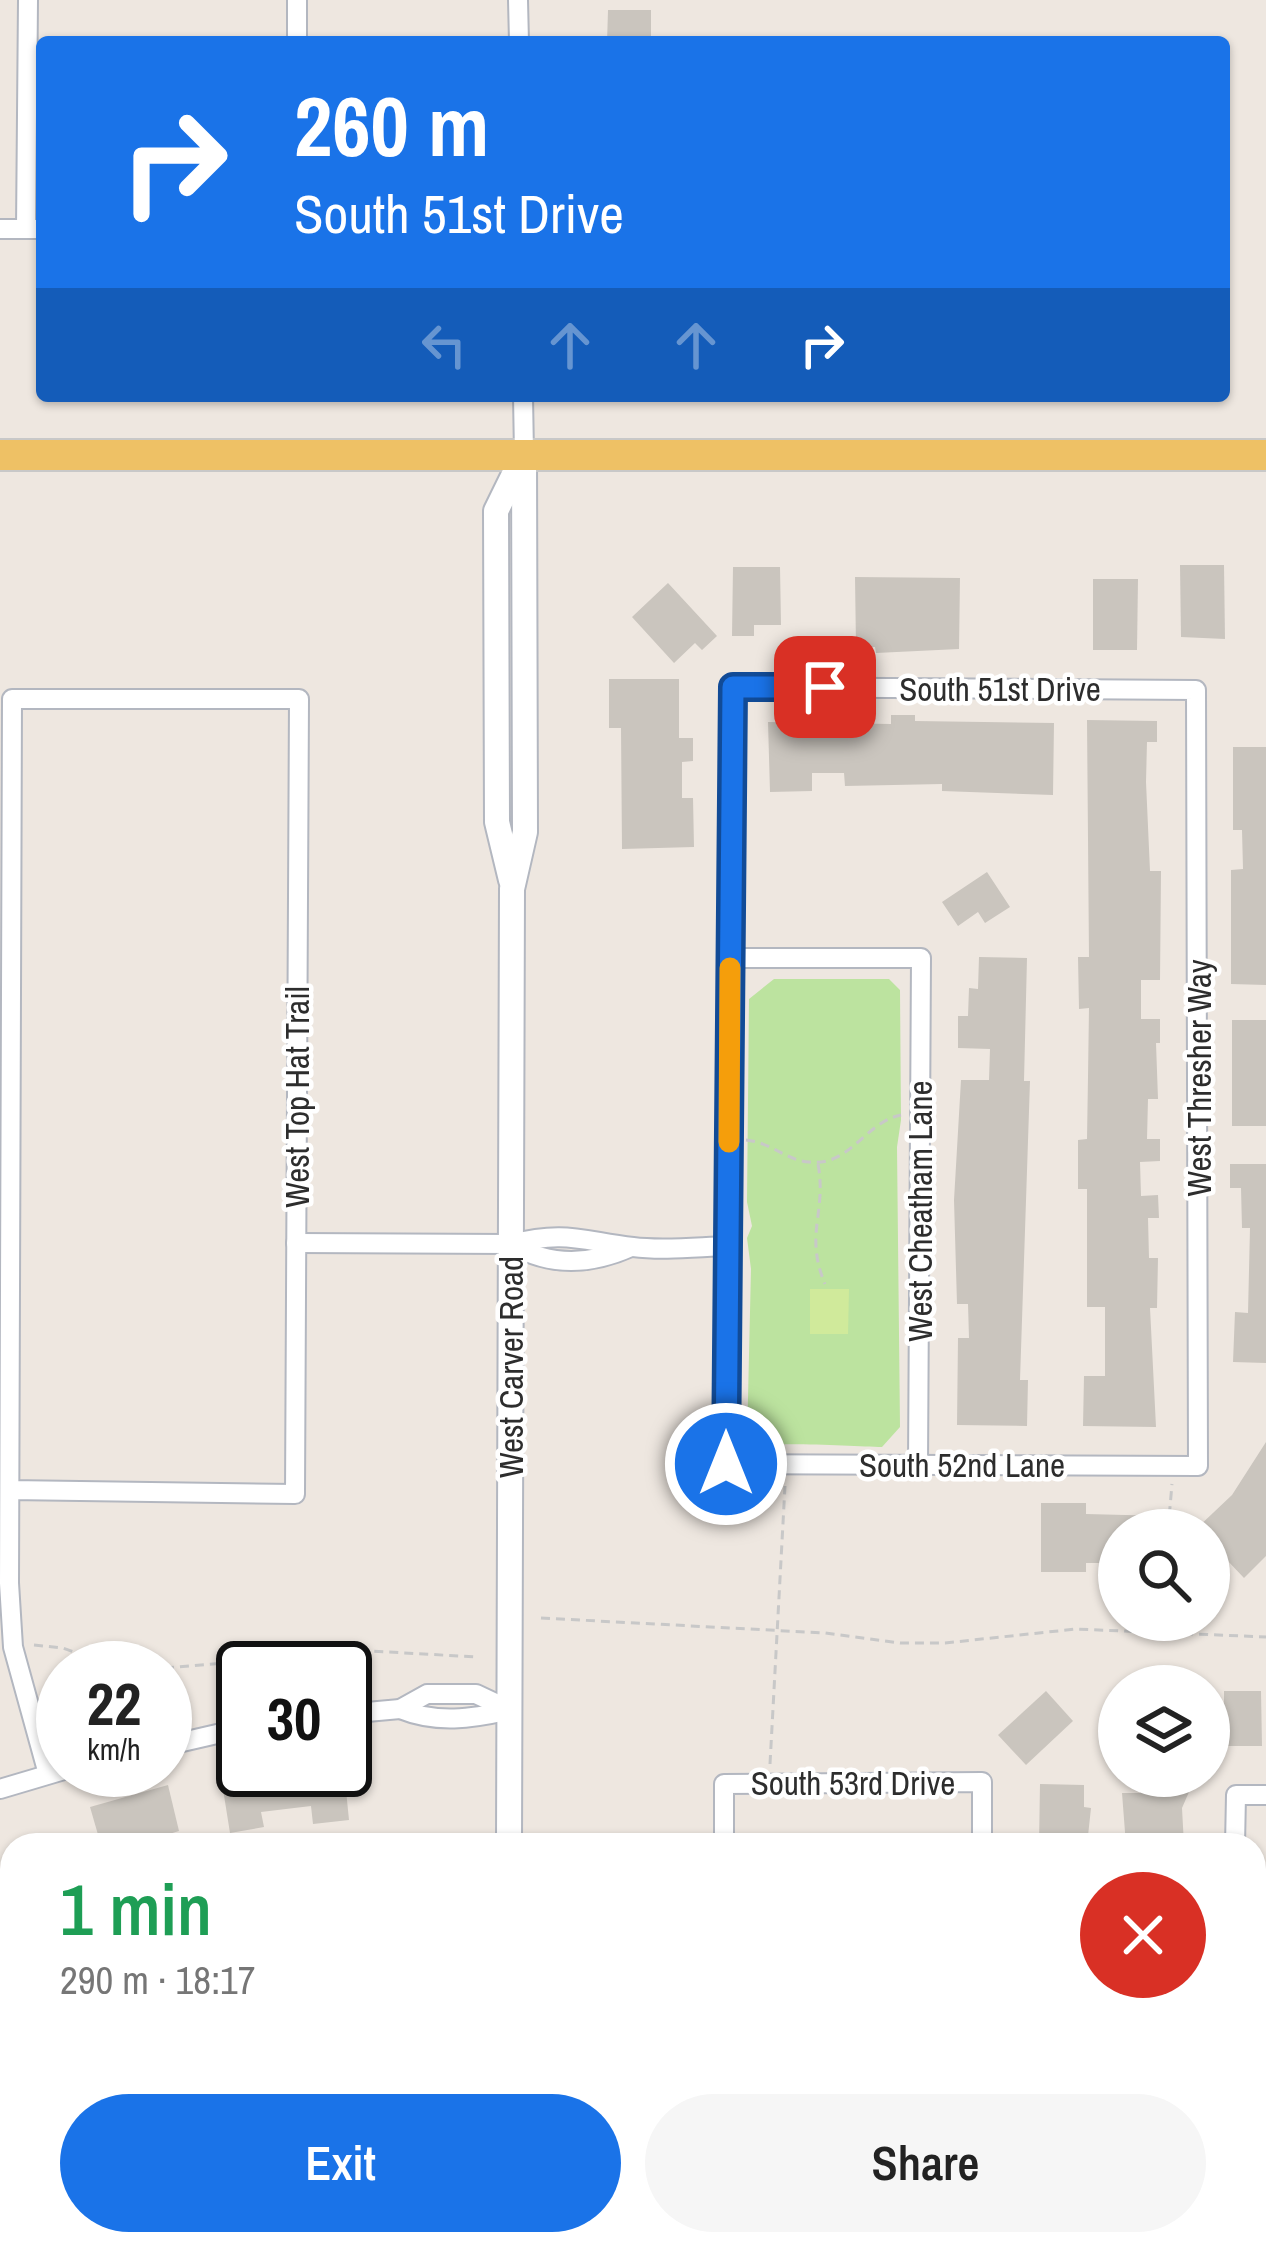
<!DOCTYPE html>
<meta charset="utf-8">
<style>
:root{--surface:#fff;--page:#f6f6f6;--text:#222;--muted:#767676;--accent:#1a73e8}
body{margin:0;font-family:"Archivo Narrow",sans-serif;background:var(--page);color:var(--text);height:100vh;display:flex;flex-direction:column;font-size:45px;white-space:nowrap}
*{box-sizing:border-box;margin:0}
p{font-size:39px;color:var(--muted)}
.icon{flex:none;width:66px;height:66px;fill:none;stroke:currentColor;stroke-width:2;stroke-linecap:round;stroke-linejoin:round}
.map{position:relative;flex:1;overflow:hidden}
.sheet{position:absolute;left:0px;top:1833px;width:1266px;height:423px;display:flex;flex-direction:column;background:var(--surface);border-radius:36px 36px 0 0;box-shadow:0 3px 9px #0004}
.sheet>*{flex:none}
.hud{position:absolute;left:36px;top:36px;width:1194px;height:366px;border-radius:12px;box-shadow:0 3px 9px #0004;background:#1a73e8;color:#fff;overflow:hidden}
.tools{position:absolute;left:1098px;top:1509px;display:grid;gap:24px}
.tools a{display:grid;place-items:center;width:132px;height:132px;border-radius:50%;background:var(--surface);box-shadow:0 3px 9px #0004;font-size:60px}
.speed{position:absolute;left:36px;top:1641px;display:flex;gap:24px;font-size:60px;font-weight:700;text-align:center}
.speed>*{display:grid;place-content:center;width:156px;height:156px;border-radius:50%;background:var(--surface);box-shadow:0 3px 9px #0004;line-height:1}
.speed small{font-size:30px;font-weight:400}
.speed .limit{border:6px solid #111;border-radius:18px;background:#fff;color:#111}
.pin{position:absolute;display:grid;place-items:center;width:102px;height:102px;color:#fff;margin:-51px;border-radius:24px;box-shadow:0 6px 18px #0006}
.me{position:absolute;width:132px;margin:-66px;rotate:0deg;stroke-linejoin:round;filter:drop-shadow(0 0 9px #0008)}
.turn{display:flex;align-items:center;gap:42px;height:252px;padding:0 60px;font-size:54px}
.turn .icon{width:156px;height:156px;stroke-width:2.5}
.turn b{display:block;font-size:84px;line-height:102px}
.lanes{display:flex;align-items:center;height:114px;padding:0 60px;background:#0003;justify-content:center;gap:60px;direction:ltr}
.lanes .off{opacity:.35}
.round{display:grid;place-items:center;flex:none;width:126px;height:126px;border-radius:63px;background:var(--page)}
.summary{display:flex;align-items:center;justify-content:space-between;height:204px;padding:0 60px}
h1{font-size:72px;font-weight:600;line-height:90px;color:#1e9e55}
.action{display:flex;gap:24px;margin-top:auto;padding:24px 60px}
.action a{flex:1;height:138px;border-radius:72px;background:var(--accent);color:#fff;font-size:48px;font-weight:600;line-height:138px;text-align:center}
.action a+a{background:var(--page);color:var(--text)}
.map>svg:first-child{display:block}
.education{fill:#efe2d1}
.green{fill:#bce39f}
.pitch{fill:#d0ea9b}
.building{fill:#cac5be}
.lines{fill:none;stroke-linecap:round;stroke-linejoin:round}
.service-casing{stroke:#b3b7c0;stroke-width:14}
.minor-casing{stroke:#b3b7c0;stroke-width:22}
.tertiary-casing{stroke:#b3b7c0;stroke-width:28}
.primary-casing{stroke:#c8c8c8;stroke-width:34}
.path{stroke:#c8c8c8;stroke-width:3;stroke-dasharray:9 6;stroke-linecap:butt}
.service{stroke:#fff;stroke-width:9}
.minor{stroke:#fff;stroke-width:18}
.tertiary{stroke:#fff;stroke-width:24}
.primary{stroke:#eec165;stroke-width:30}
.route-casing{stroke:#114b97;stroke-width:30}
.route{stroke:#1a73e8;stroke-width:21}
.slow{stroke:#f59e0b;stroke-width:21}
.labels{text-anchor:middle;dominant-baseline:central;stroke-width:9;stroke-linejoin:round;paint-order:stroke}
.street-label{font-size:33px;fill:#2d2d2d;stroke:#fff}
</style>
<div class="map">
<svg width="1266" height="2254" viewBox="0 0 1266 2254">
<rect width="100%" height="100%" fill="#eee7e0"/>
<path class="education" d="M 12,2111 L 12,2244 L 471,2244 L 471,2254 L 0,2254 L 0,2120 Z"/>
<path class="green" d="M 774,979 L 889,979 L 900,990 L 901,1120 L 897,1147 L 900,1427 L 882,1447 C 857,1447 774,1441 758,1447 L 747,1441 L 751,1269 L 747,1238 L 752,1226 L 747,1202 L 749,999 Z"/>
<path class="pitch" d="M 810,1289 L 849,1289 L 848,1334 L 810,1334 Z"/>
<g class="building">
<path d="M 608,10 L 651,10 L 651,42 L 607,42 Z"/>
<path d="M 1180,565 L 1224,565 L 1225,639 L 1181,637 Z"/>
<path d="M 733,567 L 780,567 L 781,625 L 754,625 L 754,636 L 732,636 Z"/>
<path d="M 855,577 L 960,578 L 959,649 L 876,653 L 875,647 L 856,647 Z"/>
<path d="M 1093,579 L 1138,579 L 1137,650 L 1093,650 Z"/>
<path d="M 668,583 L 717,636 L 702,650 L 695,643 L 674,663 L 632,617 Z"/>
<path d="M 609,679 L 679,679 L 679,738 L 693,738 L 693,761 L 682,762 L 682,798 L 693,798 L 694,847 L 622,849 L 621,728 L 609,728 Z"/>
<path d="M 891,715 L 915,715 L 915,721 L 1054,723 L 1053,795 L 942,791 L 942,784 L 845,786 L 844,773 L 812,773 L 812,791 L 770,792 L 768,722 L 891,724 Z"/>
<path d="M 1087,720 L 1157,721 L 1157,742 L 1147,742 L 1146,782 L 1150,871 L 1161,871 L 1160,980 L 1141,980 L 1141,1019 L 1160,1019 L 1160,1043 L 1156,1043 L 1158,1099 L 1148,1099 L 1147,1139 L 1160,1139 L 1160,1161 L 1140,1162 L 1141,1196 L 1158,1195 L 1159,1218 L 1148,1218 L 1149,1258 L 1158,1258 L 1157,1308 L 1150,1308 L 1156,1427 L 1083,1426 L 1084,1376 L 1105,1376 L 1105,1307 L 1087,1307 L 1087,1189 L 1078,1189 L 1078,1140 L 1087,1139 L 1088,1077 L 1089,1008 L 1079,1009 L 1078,957 L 1089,957 Z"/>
<path d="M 1233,747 L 1266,747 L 1266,985 L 1231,984 L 1231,870 L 1243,869 L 1242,830 L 1233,830 Z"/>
<path d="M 987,872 L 1010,907 L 985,923 L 978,912 L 958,926 L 942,902 Z"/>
<path d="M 979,957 L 1027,958 L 1024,1081 L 1030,1081 L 1020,1380 L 1028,1380 L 1027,1426 L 957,1425 L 958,1338 L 969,1338 L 968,1304 L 957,1304 L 954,1200 L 961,1080 L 989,1080 L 990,1049 L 958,1048 L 958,1016 L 968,1016 L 969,988 L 978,989 Z"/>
<rect x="1232" y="1020" width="34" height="106"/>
<path d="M 1230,1164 L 1266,1164 L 1266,1363 L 1233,1362 L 1235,1312 L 1248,1313 L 1250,1228 L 1242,1228 L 1241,1188 L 1230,1188 Z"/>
<path d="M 1266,1442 L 1266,1556 L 1244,1578 L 1209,1541 L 1209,1530 L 1195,1530 L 1232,1495 Z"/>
<path d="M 1041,1503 L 1086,1503 L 1086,1514 L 1165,1516 L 1165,1530 L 1119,1530 L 1119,1563 L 1086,1563 L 1086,1572 L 1041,1572 Z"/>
<path d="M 1046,1691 L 1073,1721 L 1026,1765 L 998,1735 Z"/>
<path d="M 1224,1691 L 1261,1691 L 1262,1746 L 1224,1746 Z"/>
<path d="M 243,1760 L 243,1770 L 344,1770 L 349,1820 L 313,1824 L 311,1806 L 261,1812 L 264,1827 L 230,1833 L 219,1764 Z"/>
<path d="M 1040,1784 L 1084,1785 L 1084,1807 L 1091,1808 L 1087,1845 L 1039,1845 Z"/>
<path d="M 168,1785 L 179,1831 L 133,1845 L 101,1845 L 90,1807 Z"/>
<path d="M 1192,1785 L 1182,1808 L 1184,1845 L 1126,1845 L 1122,1793 L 1140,1793 L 1140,1787 Z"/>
</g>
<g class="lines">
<g class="service-casing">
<path id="service" d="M 278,2244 L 280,2254"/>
</g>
<g class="minor-casing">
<g id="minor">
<path d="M 297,0 L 297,42"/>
<path d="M 518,0 L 519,42"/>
<path d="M 0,229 L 42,229"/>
<path d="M 26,229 L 28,0"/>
<path d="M 523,396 L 524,454"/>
<path d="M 733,687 L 1196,690 L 1198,1466 L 726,1464 Z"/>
<path d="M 730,958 L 921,958 L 918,1465"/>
<path d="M 296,1243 L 511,1244 C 565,1230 582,1241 633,1247 C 663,1251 697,1247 728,1246"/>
<path d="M 511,1244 C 550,1267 591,1265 631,1247"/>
<path d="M 10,1490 L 295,1494 L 299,699 L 12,699 L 9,1583 L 13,1647 L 48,1774"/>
<path d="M 400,1709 C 437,1724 471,1719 510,1710"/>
<path d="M 345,1714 L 400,1709 L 427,1694 L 476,1694 L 510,1710"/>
<path d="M 165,1746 L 243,1728"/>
<path d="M 0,1789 L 64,1770"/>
<path d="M 724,1845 L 724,1784 L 982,1782 L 982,1845"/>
<path d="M 1235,1845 L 1236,1795 L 1266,1795"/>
<path d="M 0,2081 L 12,2075"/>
<path d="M 723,2254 L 723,2244"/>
<path d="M 980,2254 L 980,2244"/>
<path d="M 1233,2254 L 1233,2244"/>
</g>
</g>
<g class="tertiary-casing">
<g id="tertiary">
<path d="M 511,880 L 497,822 L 496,511 L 521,460"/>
<path d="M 509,1845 L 512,889 L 525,832 L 524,454"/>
<path d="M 508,2254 L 508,2244"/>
</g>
</g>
<g class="primary-casing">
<path id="primary" d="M 0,455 L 1266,455"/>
</g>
<g class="path">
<path d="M 746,1140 C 773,1143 785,1160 809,1162 C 850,1167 865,1122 901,1115"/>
<path d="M 818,1164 C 827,1213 804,1234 825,1284"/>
<path d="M 1168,1530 L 1172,1484"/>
<path d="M 541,1618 L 825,1633 L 900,1643 L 945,1643 L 1076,1629 L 1266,1637"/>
<path d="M 1172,1620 L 1173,1632"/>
<path d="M 34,1645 L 63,1648 L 118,1668"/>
<path d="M 165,1668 L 371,1651 L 476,1657"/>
<path d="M 770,1764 L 785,1486"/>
</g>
<use href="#service" class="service"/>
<use href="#minor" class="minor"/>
<use href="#tertiary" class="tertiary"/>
<use href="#primary" class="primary"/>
</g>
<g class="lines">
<g class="route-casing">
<path id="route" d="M 726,1464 L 733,687 L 825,687"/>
</g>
<use href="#route" class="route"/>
<path class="slow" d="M 729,1142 L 730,968"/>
</g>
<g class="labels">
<g class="street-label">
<text x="1000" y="689">South 51st Drive</text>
<text transform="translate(1199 1078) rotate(-90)">West Thresher Way</text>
<text transform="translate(297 1097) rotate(-90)">West Top Hat Trail</text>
<text transform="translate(920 1211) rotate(-90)">West Cheatham Lane</text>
<text transform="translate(511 1367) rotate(-90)">West Carver Road</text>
<text x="962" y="1465">South 52nd Lane</text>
<text x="853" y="1783">South 53rd Drive</text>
</g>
</g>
</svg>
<div class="tools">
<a><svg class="icon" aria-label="search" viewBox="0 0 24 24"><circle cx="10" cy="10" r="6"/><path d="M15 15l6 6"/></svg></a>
<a><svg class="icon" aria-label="layers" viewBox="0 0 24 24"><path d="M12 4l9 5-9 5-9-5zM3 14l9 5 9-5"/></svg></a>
</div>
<div class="speed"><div>22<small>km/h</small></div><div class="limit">30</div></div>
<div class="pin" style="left:825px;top:687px;background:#d93025"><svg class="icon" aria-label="arrive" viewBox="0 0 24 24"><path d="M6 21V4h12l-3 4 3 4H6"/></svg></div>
<svg class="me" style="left:726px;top:1464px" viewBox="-20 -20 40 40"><circle r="17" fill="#1a73e8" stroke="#fff" stroke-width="3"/><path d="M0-11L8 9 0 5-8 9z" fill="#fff"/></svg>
<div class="hud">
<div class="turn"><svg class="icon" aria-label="right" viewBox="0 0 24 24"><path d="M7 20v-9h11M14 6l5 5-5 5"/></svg><div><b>260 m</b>South 51st Drive</div></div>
<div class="lanes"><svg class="icon off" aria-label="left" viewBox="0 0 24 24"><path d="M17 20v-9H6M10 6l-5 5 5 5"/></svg><svg class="icon off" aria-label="ahead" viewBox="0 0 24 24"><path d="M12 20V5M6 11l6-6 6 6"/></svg><svg class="icon off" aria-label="ahead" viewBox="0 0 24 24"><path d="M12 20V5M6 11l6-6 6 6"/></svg><svg class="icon" aria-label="right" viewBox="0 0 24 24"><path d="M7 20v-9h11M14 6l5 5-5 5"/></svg></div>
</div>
<section class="sheet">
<div class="summary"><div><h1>1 min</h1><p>290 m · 18:17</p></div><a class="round" style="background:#d93025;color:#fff"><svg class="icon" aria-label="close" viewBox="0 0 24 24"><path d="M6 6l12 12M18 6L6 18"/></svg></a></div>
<div class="action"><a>Exit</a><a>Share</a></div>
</section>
</div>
